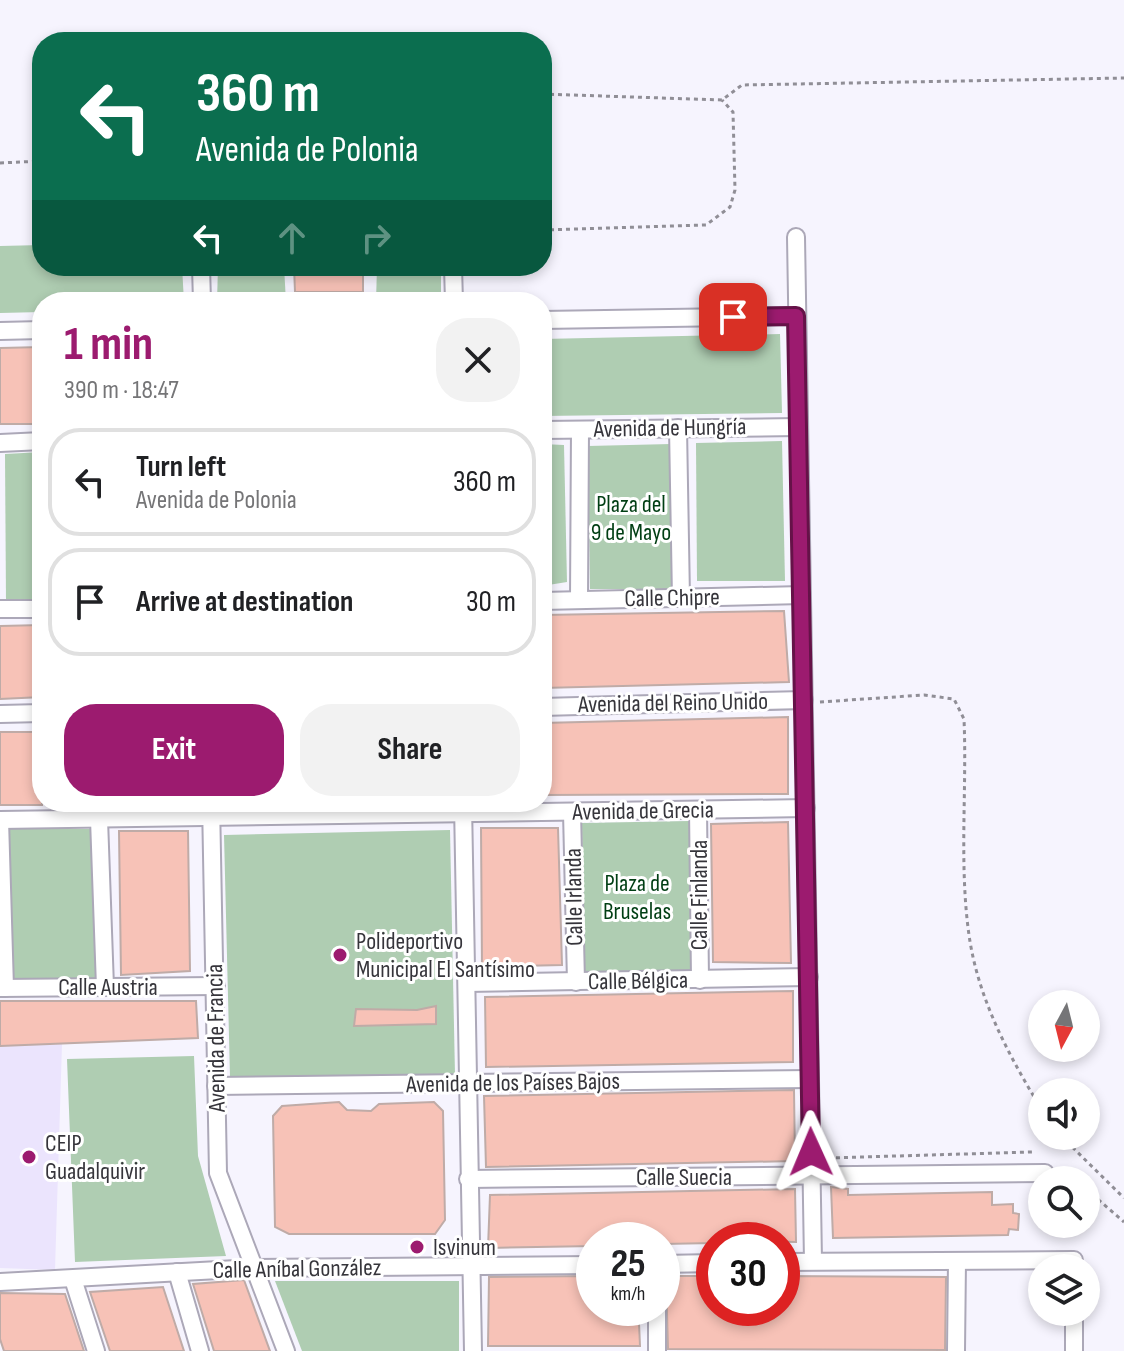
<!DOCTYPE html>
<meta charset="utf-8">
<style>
:root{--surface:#fff;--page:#f2f2f2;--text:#202124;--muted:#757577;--line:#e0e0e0;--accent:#9c1b6f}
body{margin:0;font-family:"Sofia Sans Condensed",sans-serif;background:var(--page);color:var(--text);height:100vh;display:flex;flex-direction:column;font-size:30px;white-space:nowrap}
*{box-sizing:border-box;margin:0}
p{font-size:26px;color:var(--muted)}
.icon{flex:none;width:44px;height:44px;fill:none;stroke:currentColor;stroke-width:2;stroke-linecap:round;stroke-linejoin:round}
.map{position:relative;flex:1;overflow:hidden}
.drawer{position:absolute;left:32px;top:292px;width:520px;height:520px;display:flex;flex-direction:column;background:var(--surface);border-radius:32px;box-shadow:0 4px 12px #0003}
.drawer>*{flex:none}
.top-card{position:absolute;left:32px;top:32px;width:520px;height:244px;border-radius:32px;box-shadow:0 4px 12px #0003;background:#0b6e4f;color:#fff;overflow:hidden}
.needle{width:52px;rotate:187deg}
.controls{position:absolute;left:1028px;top:990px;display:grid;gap:16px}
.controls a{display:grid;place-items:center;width:72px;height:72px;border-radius:50%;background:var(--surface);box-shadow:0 4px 12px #0003;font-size:40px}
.speed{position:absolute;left:576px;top:1222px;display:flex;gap:16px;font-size:40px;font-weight:700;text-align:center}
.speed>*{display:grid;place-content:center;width:104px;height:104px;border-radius:50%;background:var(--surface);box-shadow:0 4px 12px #0003;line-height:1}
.speed small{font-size:20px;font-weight:400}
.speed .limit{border:12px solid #d22;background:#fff;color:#111}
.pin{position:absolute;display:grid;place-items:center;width:68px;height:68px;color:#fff;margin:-34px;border-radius:16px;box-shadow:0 4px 12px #0006}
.me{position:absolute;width:88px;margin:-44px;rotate:359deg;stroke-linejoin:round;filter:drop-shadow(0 0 6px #0008)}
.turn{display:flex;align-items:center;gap:28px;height:168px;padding:0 32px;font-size:36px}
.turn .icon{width:104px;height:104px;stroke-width:2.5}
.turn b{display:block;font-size:56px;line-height:68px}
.lanes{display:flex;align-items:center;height:76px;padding:0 32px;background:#0003;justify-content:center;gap:40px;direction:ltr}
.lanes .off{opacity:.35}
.round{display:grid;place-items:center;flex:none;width:84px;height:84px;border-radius:32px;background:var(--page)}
.summary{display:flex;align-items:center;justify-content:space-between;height:136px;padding:0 32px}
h1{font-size:48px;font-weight:700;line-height:60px;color:var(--accent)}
.primary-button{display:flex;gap:16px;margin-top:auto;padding:16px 32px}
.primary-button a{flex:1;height:92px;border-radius:32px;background:var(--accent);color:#fff;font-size:32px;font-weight:700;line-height:92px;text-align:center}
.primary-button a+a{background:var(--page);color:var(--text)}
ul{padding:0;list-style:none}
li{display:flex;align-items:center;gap:24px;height:108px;margin:0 16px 12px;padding:0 16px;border:4px solid var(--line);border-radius:32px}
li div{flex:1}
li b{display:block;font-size:30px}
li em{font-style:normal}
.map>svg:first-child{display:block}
.built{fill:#ebe4fd}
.green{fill:#afcdb2}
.building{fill:#f7c2b7;stroke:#bfaba7;stroke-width:2}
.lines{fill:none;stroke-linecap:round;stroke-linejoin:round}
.street-casing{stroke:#aca8b8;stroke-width:20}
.path{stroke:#908e96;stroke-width:3;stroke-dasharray:4 4;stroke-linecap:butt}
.street{stroke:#fff;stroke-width:16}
.route-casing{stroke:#651248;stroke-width:20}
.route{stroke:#9c1b6f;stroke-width:14}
.poi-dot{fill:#9c1b6f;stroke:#fff;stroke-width:3}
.labels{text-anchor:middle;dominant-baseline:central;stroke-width:6;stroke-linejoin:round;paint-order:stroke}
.street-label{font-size:24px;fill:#36353b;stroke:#fff}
.park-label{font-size:24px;fill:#003e13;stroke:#fff}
.poi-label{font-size:24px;fill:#36353b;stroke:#fff;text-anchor:start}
</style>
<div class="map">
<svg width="1124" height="1351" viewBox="0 0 1124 1351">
<rect width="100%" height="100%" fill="#f6f4fe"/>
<path class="built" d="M 62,1044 L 55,1270 L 0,1268 L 0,1046 Z"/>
<g class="green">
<path d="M 42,245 L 42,266 L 182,266 L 184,302 L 42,302 L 42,312 L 0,313 L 0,246 Z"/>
<path d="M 218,266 L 284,266 L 286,302 L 217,302 Z"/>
<path d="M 377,266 L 441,266 L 441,302 L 376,302 Z"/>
<path d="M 780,334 L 782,413 L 542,416 L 542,339 Z"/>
<path d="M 782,441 L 785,581 L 697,581 L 696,443 Z"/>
<path d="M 542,444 L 564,445 L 567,582 L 542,586 Z"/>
<path d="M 671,444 L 674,589 L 590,589 L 588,446 Z"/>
<path d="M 42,452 L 42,600 L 6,601 L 5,454 Z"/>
<path d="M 689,821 L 691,970 L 584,972 L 582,823 Z"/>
<path d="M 9,829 L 91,829 L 97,978 L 12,979 Z"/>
<path d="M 450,830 L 455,1075 L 230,1077 L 224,835 Z"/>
<path d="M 194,1056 L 198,1156 L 226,1256 L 75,1262 L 67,1059 Z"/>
<path d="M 275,1281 L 459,1281 L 459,1351 L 302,1351 Z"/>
</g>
<g class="building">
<path d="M 294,266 L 363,266 L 363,292 L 295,292 Z"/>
<path d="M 42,347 L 42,424 L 0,424 L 0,348 Z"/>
<path d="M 784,611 L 789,682 L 542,688 L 542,615 Z"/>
<path d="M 42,625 L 42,697 L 0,699 L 0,626 Z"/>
<path d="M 788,717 L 788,794 L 542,795 L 542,723 Z"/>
<rect x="0" y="732" width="42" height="73"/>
<path d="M 788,822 L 791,963 L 713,962 L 711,824 Z"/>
<path d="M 481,828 L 558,828 L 562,965 L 482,967 Z"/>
<path d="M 119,831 L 188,831 L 190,971 L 121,975 Z"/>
<path d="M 793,991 L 793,1062 L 486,1067 L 485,997 Z"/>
<path d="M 0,1001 L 196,1001 L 198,1038 L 0,1046 Z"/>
<path d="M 436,1006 L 436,1024 L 354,1026 L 356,1009 L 417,1010 Z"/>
<path d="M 794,1090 L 795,1161 L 486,1167 L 484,1096 Z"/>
<path d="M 339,1102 L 347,1110 L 371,1111 L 379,1104 L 434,1102 L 443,1111 L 445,1220 L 435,1234 L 289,1234 L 275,1227 L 273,1116 L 282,1106 Z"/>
<path d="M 831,1187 L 848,1189 L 848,1195 L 992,1192 L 992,1205 L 1013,1204 L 1013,1213 L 1019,1214 L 1018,1230 L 1009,1229 L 1008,1235 L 833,1238 Z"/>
<path d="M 795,1189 L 796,1242 L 714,1240 L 714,1243 L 662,1244 L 662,1240 L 594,1240 L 594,1246 L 488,1248 L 490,1195 Z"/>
<path d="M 594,1276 L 594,1308 L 626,1308 L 625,1322 L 639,1323 L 640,1346 L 488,1346 L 489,1277 Z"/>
<path d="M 666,1276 L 714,1276 L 714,1308 L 782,1308 L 782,1276 L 946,1277 L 945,1350 L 668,1349 Z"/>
<path d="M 244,1280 L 270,1351 L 214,1351 L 193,1284 Z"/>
<path d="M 163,1287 L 184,1351 L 110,1351 L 90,1292 Z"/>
<path d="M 0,1293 L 65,1294 L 84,1351 L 4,1351 L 0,1339 Z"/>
</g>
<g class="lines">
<g class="street-casing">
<g id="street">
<path d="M 796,237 L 813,1261"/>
<path d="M 201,266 L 202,302"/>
<path d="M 453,266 L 454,302"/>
<path d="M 542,320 L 796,316"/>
<path d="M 0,331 L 42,330"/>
<path d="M 678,428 L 681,598"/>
<path d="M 542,430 L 798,427"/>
<path d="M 0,443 L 42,441"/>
<path d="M 579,600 L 580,430"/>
<path d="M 542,601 L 802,595"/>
<path d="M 0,609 L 42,609"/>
<path d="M 542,707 L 804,700"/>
<path d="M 0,714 L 42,713"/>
<path d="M 211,802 L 218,1173 L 286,1351"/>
<path d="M 463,804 L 473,1351"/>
<path d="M 698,810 L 700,980"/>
<path d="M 572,812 L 576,982"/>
<path d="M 99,819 L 105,987"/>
<path d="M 0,820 L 806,808"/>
<path d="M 0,820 L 5,988"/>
<path d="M 467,983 L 809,977"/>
<path d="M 0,988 L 216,986"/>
<path d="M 216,1086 L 810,1079"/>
<path d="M 468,1179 L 1045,1173"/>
<path d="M 782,1262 L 1074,1260 L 1074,1268"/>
<path d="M 662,1264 L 714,1263"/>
<path d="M 177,1272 L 200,1351"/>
<path d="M 73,1279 L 96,1351"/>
<path d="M 0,1282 L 255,1268 L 594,1265"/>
<path d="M 657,1308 L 657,1351"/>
<path d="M 956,1351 L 957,1261"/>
<path d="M 1074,1351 L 1074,1312"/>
</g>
</g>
<g class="path">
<path d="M 542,94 L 722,100 L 742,85 L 1124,78"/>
<path d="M 0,163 L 42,161"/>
<path d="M 542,230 L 706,225 L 730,207 L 735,190 L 733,112 L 722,100"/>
<path d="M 820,702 L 924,695 L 954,699 L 964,719 C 967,791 959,864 969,935 C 978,999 1009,1056 1042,1110"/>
<path d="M 1061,1136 L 1124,1198"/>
<path d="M 828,1158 L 1032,1152 L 1032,1156"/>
<path d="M 1086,1189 L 1124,1222"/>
</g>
<use href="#street" class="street"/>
</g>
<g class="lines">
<g class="route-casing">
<path id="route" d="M 733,317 L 796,316 L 811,1152"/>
</g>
<use href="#route" class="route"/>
</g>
<g class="poi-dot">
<circle cx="340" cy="955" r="8"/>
<circle cx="29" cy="1157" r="8"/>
<circle cx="417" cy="1247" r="8"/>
</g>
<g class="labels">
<g class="street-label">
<text transform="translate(670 428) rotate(-1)">Avenida de Hungría</text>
<text transform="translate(672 598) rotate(-1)">Calle Chipre</text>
<text transform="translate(673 703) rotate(-1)">Avenida del Reino Unido</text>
<text transform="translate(643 811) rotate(-1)">Avenida de Grecia</text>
<text transform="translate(699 895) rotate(-90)">Calle Finlanda</text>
<text transform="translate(574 897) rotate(-91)">Calle Irlanda</text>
<text transform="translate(638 981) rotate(-1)">Calle Bélgica</text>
<text x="108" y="987">Calle Austria</text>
<text transform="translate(216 1038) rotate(-91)">Avenida de Francia</text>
<text transform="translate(513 1083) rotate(-1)">Avenida de los Países Bajos</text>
<text x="684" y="1177">Calle Suecia</text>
<text transform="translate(297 1269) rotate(-1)">Calle Aníbal González</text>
</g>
<g class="park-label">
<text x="631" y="504">Plaza del<tspan x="631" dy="28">9 de Mayo</tspan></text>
<text x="637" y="883">Plaza de<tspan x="637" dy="28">Bruselas</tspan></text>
</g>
<g class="poi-label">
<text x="356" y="941">Polideportivo<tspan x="356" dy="28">Municipal El Santísimo</tspan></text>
<text x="45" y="1143">CEIP<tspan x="45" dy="28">Guadalquivir</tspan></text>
<text x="433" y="1247">Isvinum</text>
</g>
</g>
</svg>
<div class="controls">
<a><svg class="needle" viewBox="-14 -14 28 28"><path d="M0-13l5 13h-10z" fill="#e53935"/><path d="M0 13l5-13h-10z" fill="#757577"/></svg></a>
<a><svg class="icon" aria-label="sound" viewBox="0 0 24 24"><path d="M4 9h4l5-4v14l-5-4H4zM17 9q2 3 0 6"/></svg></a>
<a><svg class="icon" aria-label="search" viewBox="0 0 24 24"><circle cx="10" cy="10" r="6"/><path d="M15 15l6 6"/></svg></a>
<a><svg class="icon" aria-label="layers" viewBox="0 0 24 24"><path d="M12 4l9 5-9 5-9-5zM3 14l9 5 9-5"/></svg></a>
</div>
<div class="speed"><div>25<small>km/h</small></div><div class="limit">30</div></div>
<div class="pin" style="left:733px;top:317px;background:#d93025"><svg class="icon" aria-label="arrive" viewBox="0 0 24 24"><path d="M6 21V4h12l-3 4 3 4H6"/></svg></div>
<svg class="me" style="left:811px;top:1152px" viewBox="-20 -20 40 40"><path d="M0-17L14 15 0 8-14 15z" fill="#9c1b6f" stroke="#fff" stroke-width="4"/></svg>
<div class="top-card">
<div class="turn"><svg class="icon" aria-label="left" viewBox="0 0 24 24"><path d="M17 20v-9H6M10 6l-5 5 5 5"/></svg><div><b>360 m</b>Avenida de Polonia</div></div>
<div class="lanes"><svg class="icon" aria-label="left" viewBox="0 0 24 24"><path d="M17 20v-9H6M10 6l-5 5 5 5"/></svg><svg class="icon off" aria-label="ahead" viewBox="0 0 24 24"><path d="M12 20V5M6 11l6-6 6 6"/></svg><svg class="icon off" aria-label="right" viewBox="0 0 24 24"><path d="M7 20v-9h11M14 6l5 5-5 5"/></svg></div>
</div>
<section class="drawer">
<div class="summary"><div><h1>1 min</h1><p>390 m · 18:47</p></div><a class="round"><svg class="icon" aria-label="close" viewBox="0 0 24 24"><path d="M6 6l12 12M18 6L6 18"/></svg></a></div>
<ul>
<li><svg class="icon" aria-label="left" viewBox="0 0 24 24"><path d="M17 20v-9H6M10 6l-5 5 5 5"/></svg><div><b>Turn left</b><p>Avenida de Polonia</p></div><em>360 m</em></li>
<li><svg class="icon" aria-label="arrive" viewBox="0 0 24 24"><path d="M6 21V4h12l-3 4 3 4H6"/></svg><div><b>Arrive at destination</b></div><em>30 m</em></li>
</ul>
<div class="primary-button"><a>Exit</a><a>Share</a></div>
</section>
</div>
